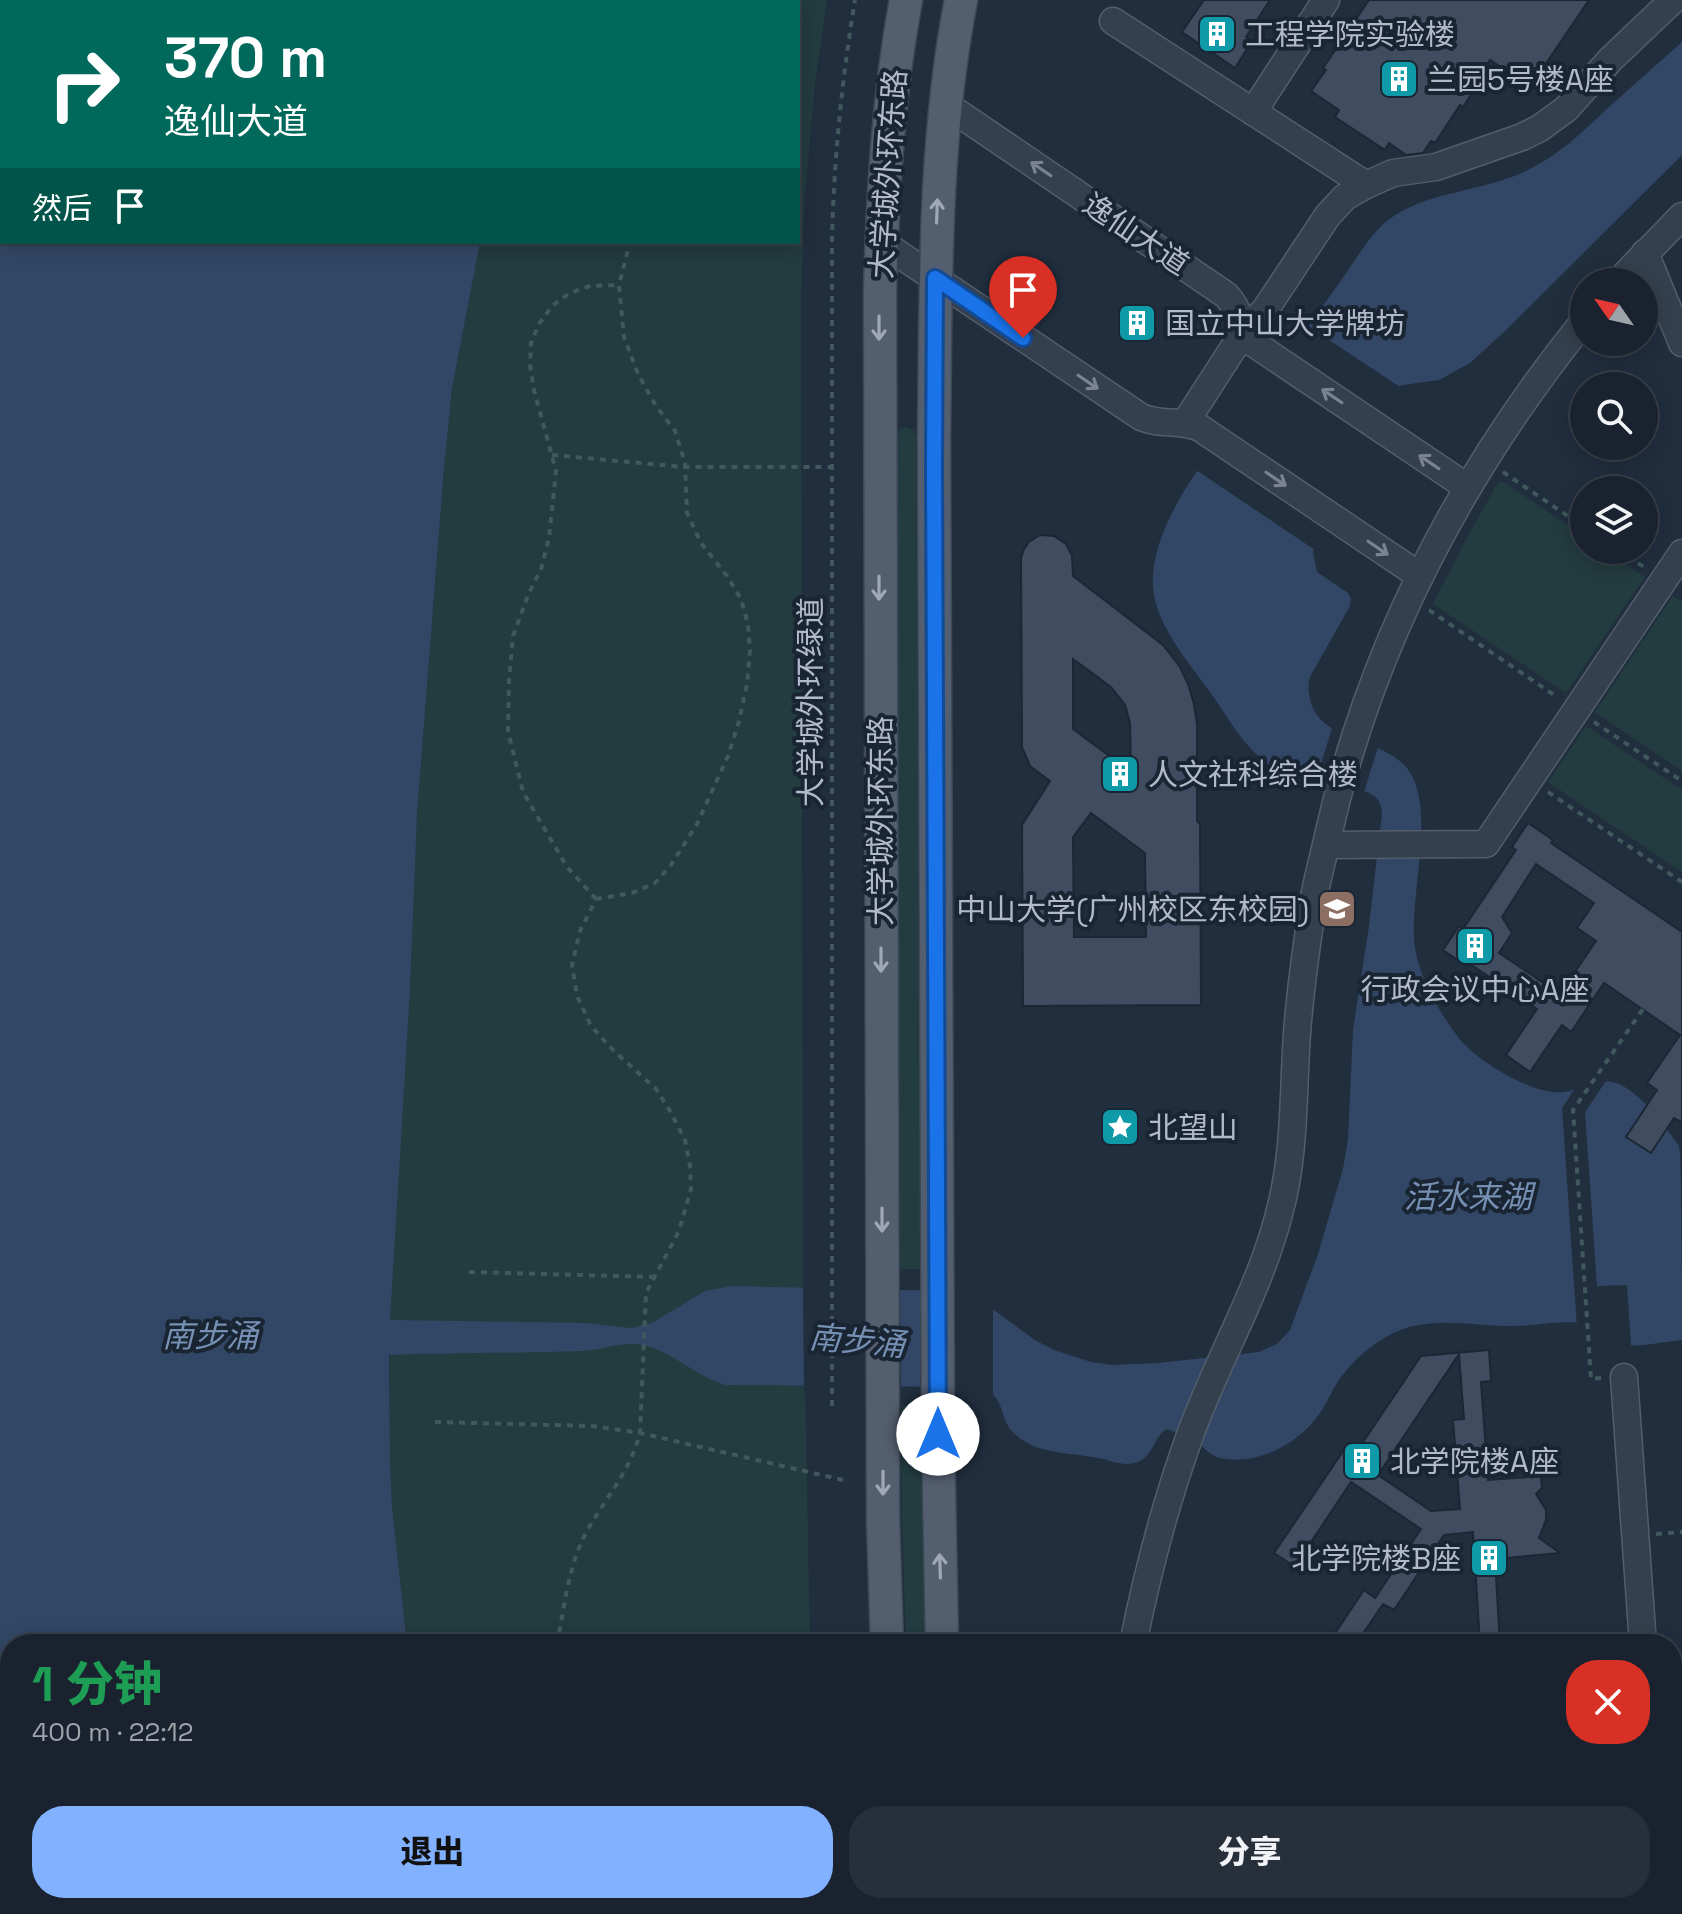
<!DOCTYPE html>
<html lang="zh">
<meta charset="utf-8">
<style>
:root{--surface:#19222e;--page:#262f3a;--text:#f1f3f6;--muted:#9fa4aa;--line:#373f4a;--accent:#81b1ff}
body{margin:0;font-family:"Space Grotesk","Noto Sans SC",sans-serif;background:var(--page);color:var(--text);height:100vh;display:flex;flex-direction:column;font-size:30px;white-space:nowrap}
*{box-sizing:border-box;margin:0}
p{font-size:26px;color:var(--muted)}
.icon{flex:none;width:44px;height:44px;fill:none;stroke:currentColor;stroke-width:2;stroke-linecap:round;stroke-linejoin:round}
.map{position:relative;flex:1;overflow:hidden}
.drawer{position:absolute;left:0px;top:1634px;width:1682px;height:280px;display:flex;flex-direction:column;background:var(--surface);border-radius:32px 32px 0 0;box-shadow:0 4px 20px #0003,0 0 0 2px var(--line)}
.drawer>*{flex:none}
.banner{position:absolute;left:0px;top:0px;width:800px;height:244px;box-shadow:0 4px 20px #0003,0 0 0 2px var(--line);background:#00695c;color:#fff;overflow:hidden}
.needle{width:52px;rotate:304deg}
.buttons{position:absolute;left:1570px;top:268px;display:grid;gap:16px}
.buttons a{display:grid;place-items:center;width:88px;height:88px;border-radius:50%;background:var(--surface);box-shadow:0 4px 20px #0003,0 0 0 2px var(--line);font-size:40px}
.pin{position:absolute;display:grid;place-items:center;width:68px;height:68px;color:#fff;margin:-82px -34px;border-radius:50% 50% 50% 0;rotate:-45deg;box-shadow:0 0 8px #0007}
.pin .icon{rotate:45deg}
.me{position:absolute;width:88px;margin:-44px;rotate:0deg;stroke-linejoin:round;filter:drop-shadow(0 0 6px #0008)}
.turn{display:flex;align-items:center;gap:28px;height:168px;padding:0 32px;font-size:36px}
.turn .icon{width:104px;height:104px;stroke-width:2.5}
.turn b{display:block;font-size:56px;line-height:68px}
.then{display:flex;align-items:center;height:76px;padding:0 32px;background:#0003;gap:16px;font-size:30px}
.round{display:grid;place-items:center;flex:none;width:84px;height:84px;border-radius:32px;background:var(--page)}
.overview{display:flex;align-items:center;justify-content:space-between;height:136px;padding:0 32px}
h1{font-size:48px;font-weight:800;line-height:60px;color:#1e9e55}
.primary-button{display:flex;gap:16px;margin-top:auto;padding:16px 32px}
.primary-button a{flex:1;height:92px;border-radius:32px;background:var(--accent);color:#111;font-size:32px;font-weight:800;line-height:92px;text-align:center}
.primary-button a+a{background:var(--page);color:var(--text)}
.map>svg:first-child{display:block}
.green{fill:#233c3f}
.water{fill:#324765}
.pier{fill:#212e3e}
.building{fill:#404d61;stroke:#1c2735;stroke-width:2;fill-rule:evenodd}
.lines{fill:none;stroke-linecap:round;stroke-linejoin:round}
.minor-casing{stroke:#535d6c;stroke-width:29}
.major-casing{stroke:#3e4957;stroke-width:35}
.path{stroke:#41595c;stroke-width:4;stroke-dasharray:6 6;stroke-linecap:butt}
.minor{stroke:#35404e;stroke-width:26}
.major{stroke:#535e6f;stroke-width:32}
.oneway{stroke:#798392}
.oneway2{stroke:#9ea8b8}
.route-casing{stroke:#114b97;stroke-width:20}
.route{stroke:#1a73e8;stroke-width:14}
.labels{text-anchor:middle;dominant-baseline:central;stroke-width:8;stroke-linejoin:round;paint-order:stroke}
.poi-label{font-size:30px;fill:#b1baca;stroke:#1a2533;text-anchor:start}
.street-label{font-size:30px;fill:#b1baca;stroke:#1a2533}
.water-label{font-size:32px;font-style:italic;fill:#7690b4;stroke:#1a2533}
</style>
<div class="map">
<svg width="1682" height="1914" viewBox="0 0 1682 1914">
<rect width="100%" height="100%" fill="#212e3e"/>
<g class="green">
<path d="M 579,0 L 827,0 L 815,84 L 805,196 L 801,297 L 803,1270 L 810,1644 L 407,1644 L 392,1507 L 390,1459 L 389,1320 L 410,991 L 417,815 L 444,468 L 452,389 L 480,242 L 798,242 L 798,2 L 578,2 Z"/>
<path d="M 904,427 L 914,430 L 916,438 L 920,1269 L 900,1269 L 897,437 L 900,429 Z"/>
<path d="M 1499,481 L 1505,483 L 1584,536 L 1584,550 L 1605,550 L 1645,577 L 1566,693 L 1433,604 L 1465,541 Z"/>
<path d="M 1673,596 L 1682,602 L 1682,771 L 1595,712 Z"/>
<path d="M 1586,726 L 1682,790 L 1682,872 L 1548,782 Z"/>
<path d="M 901,1405 L 920,1405 L 925,1644 L 906,1644 L 902,1519 Z"/>
<path d="M 461,1904 L 834,1904 L 835,1914 L 464,1914 Z"/>
</g>
<path class="water" d="M 0,0 L 579,0 L 578,2 L 2,2 L 2,242 L 480,242 L 452,389 L 444,468 L 417,815 L 410,991 L 390,1320 L 586,1323 L 631,1328 L 652,1323 L 705,1291 L 732,1286 L 947,1291 L 987,1305 L 1035,1340 L 1054,1350 L 1091,1362 L 1112,1365 L 1158,1363 L 1259,1352 L 1277,1344 L 1290,1330 L 1318,1254 L 1343,1169 L 1348,1139 L 1353,1030 L 1369,926 L 1382,814 C 1383,783 1341,790 1319,786 C 1308,784 1295,780 1285,775 C 1257,761 1239,736 1223,711 C 1200,674 1155,630 1153,586 C 1149,507 1246,412 1291,351 C 1310,325 1328,298 1347,272 C 1359,254 1371,234 1388,220 C 1427,191 1481,192 1524,172 C 1558,156 1584,131 1610,106 C 1634,85 1658,63 1682,42 L 1682,155 L 1504,332 L 1470,363 L 1439,380 L 1403,385 L 1389,390 L 1361,426 L 1313,552 L 1317,572 L 1348,593 L 1351,599 L 1350,606 L 1311,675 C 1308,682 1308,686 1309,693 C 1314,745 1385,735 1409,771 C 1435,809 1411,892 1414,938 C 1416,973 1438,1010 1458,1037 C 1475,1060 1534,1096 1563,1092 C 1580,1090 1598,1077 1616,1083 C 1640,1091 1665,1126 1679,1146 C 1682,1154 1682,1316 1682,1340 C 1669,1341 1640,1347 1628,1345 C 1612,1341 1599,1329 1584,1324 C 1565,1319 1531,1327 1511,1326 C 1476,1326 1443,1318 1409,1327 C 1385,1334 1360,1353 1345,1372 C 1334,1384 1329,1400 1320,1413 C 1299,1444 1257,1466 1220,1458 C 1211,1456 1207,1450 1200,1445 C 1191,1438 1178,1433 1167,1429 C 1154,1436 1154,1454 1140,1461 C 1124,1468 1114,1461 1098,1458 C 1069,1452 1034,1455 1012,1431 C 1002,1421 1003,1402 992,1394 C 987,1391 980,1389 975,1387 L 726,1385 C 696,1377 672,1351 643,1345 C 622,1341 602,1350 582,1351 C 518,1353 453,1353 389,1355 L 390,1459 L 392,1507 L 407,1644 L 10,1644 L 10,1904 L 461,1904 L 464,1914 L 0,1914 Z"/>
<g class="pier">
<path d="M 1305,324 L 1403,389 L 1391,394 L 1382,402 L 1364,428 L 1344,473 L 1320,543 L 1315,550 L 1196,470 L 1223,430 L 1287,349 Z"/>
<path d="M 1333,725 L 1351,734 L 1379,744 L 1363,795 L 1339,793 L 1314,786 Z"/>
<path d="M 1608,1078 L 1585,1112 L 1597,1286 L 1627,1285 L 1631,1346 L 1622,1347 L 1591,1331 L 1577,1328 L 1562,1108 L 1578,1084 L 1595,1079 Z"/>
<path d="M 803,1283 L 900,1285 L 901,1390 L 804,1390 Z"/>
<path d="M 920,1286 L 947,1287 L 962,1290 L 993,1304 L 993,1401 L 984,1394 L 974,1391 L 920,1391 Z"/>
</g>
<g class="building">
<path d="M 1204,0 L 1270,0 L 1246,37 L 1252,41 L 1235,68 L 1182,32 Z"/>
<path d="M 1369,0 L 1589,0 L 1530,87 L 1490,60 L 1471,88 L 1474,90 L 1463,107 L 1460,105 L 1435,143 L 1431,141 L 1423,153 L 1406,155 L 1389,143 L 1385,150 L 1335,117 L 1339,110 L 1311,91 L 1326,70 L 1323,68 Z"/>
<path d="M 1040,535 L 1054,536 L 1066,544 L 1072,556 L 1073,576 L 1163,645 L 1180,667 L 1188,684 L 1194,704 L 1197,724 L 1197,821 L 1200,824 L 1201,1005 L 1023,1006 L 1022,825 L 1050,781 L 1030,766 L 1022,747 L 1021,558 L 1024,549 L 1029,542 ZM 1073,659 L 1111,687 L 1125,705 L 1130,723 L 1131,772 L 1073,729 ZM 1091,813 L 1145,853 L 1146,937 L 1074,937 L 1073,837 Z"/>
<path d="M 1528,823 L 1553,840 L 1551,843 L 1682,932 L 1682,1122 L 1674,1118 L 1651,1153 L 1626,1137 L 1657,1090 L 1647,1083 L 1680,1035 L 1604,983 L 1571,1032 L 1562,1025 L 1530,1072 L 1506,1055 L 1537,1009 L 1470,964 L 1468,967 L 1443,950 L 1459,926 L 1463,929 L 1516,850 L 1512,847 ZM 1536,864 L 1594,903 L 1577,928 L 1596,941 L 1560,994 L 1499,953 L 1512,933 L 1502,917 Z"/>
<path d="M 1489,1350 L 1491,1381 L 1481,1382 L 1488,1480 L 1541,1476 L 1542,1488 L 1536,1494 L 1546,1510 L 1546,1520 L 1539,1538 L 1560,1553 L 1495,1559 L 1500,1644 L 1480,1644 L 1473,1532 L 1444,1535 L 1394,1610 L 1383,1604 L 1356,1644 L 1328,1644 L 1364,1590 L 1375,1598 L 1421,1529 L 1351,1482 L 1305,1551 L 1314,1556 L 1303,1572 L 1274,1553 L 1348,1444 L 1357,1451 L 1421,1356 ZM 1459,1354 L 1464,1419 L 1453,1420 L 1460,1509 L 1431,1511 L 1378,1475 Z"/>
</g>
<g class="lines">
<g class="minor-casing">
<g id="minor">
<path d="M 1113,21 L 1366,185"/>
<path d="M 945,104 L 1226,295 C 1240,309 1241,328 1253,343 L 1467,487"/>
<path d="M 1253,112 L 1326,0"/>
<path d="M 881,242 L 1141,417 C 1161,426 1180,419 1200,428 L 1420,576"/>
<path d="M 1645,253 L 1682,343"/>
<path d="M 1618,282 L 1682,216"/>
<path d="M 1185,423 L 1245,330 L 1265,310 L 1328,215 L 1345,197 L 1366,185 L 1393,173 L 1436,167 L 1522,137 L 1540,128 L 1566,109 L 1611,59 L 1673,0"/>
<path d="M 1326,845 L 1486,844 L 1682,553"/>
<path d="M 1624,1377 L 1643,1644"/>
<path d="M 1133,1644 C 1147,1574 1165,1505 1189,1438 C 1216,1362 1259,1292 1279,1214 C 1294,1160 1293,1106 1296,1051 C 1298,1004 1305,956 1312,910 C 1315,886 1322,863 1327,840 C 1370,646 1460,475 1584,321"/>
<path d="M 1114,1904 L 1114,1914"/>
<path d="M 1661,1904 L 1662,1914"/>
</g>
</g>
<g class="major-casing">
<g id="major">
<path d="M 887,1644 L 883,1519 L 880,290 C 883,192 888,96 906,0"/>
<path d="M 942,1644 L 938,1434 L 934,438 C 936,291 933,145 961,0"/>
<path d="M 909,1904 L 910,1914"/>
<path d="M 965,1904 L 966,1914"/>
</g>
</g>
<g class="path">
<path d="M 552,455 L 684,467 L 830,467"/>
<path d="M 1503,472 L 1584,527"/>
<path d="M 1618,550 L 1647,569"/>
<path d="M 1429,610 L 1557,697"/>
<path d="M 1594,722 L 1682,781"/>
<path d="M 1548,792 L 1682,882"/>
<path d="M 596,899 L 632,893 L 655,883 L 671,865 L 697,824 L 728,756 L 739,721 L 747,684 L 750,650 L 748,624 L 741,599 L 727,576 L 701,543 L 687,513 L 685,463 L 675,431 L 656,406 L 638,374 L 624,337 L 619,285 L 630,242"/>
<path d="M 596,899 L 567,867 L 523,792 L 508,731 L 509,680 L 513,636 L 529,593 L 541,569 L 549,538 L 556,471 L 534,390 L 530,365 L 531,343 L 539,324 L 553,305 L 570,293 L 590,286 L 619,285"/>
<path d="M 469,1272 L 655,1277"/>
<path d="M 1601,1378 L 1591,1379 L 1573,1110 L 1643,1009"/>
<path d="M 832,1406 L 832,238 C 834,158 842,79 855,0"/>
<path d="M 435,1422 L 592,1426 L 640,1433 L 843,1480"/>
<path d="M 1656,1534 L 1682,1532"/>
<path d="M 558,1644 L 558,1639 C 565,1602 569,1564 587,1531 C 606,1497 630,1472 640,1433 L 646,1293 L 679,1231 L 691,1189 L 690,1166 L 685,1140 L 670,1111 L 656,1089 L 613,1050 L 591,1026 L 577,996 L 572,965 L 580,931 L 596,899"/>
<path d="M 1672,1720 L 1682,1719"/>
<path d="M 750,1904 L 764,1914"/>
<path d="M 654,1914 L 657,1904"/>
</g>
<use href="#minor" class="minor"/>
<use href="#major" class="major"/>
</g>
<defs><path id="oneway-shaft" d="M-6 0H5M1.5-3L5.5 0L1.5 3" fill="none" stroke-width="1.6" stroke-linecap="round" stroke-linejoin="round" transform="scale(2)"/></defs>
<g class="oneway">
<use href="#oneway-shaft" transform="translate(1041 169) rotate(-146)"/>
<use href="#oneway-shaft" transform="translate(1088 382) rotate(34)"/>
<use href="#oneway-shaft" transform="translate(1332 396) rotate(-146)"/>
<use href="#oneway-shaft" transform="translate(1429 462) rotate(-146)"/>
<use href="#oneway-shaft" transform="translate(1276 479) rotate(34)"/>
<use href="#oneway-shaft" transform="translate(1378 548) rotate(34)"/>
</g>
<g class="oneway2">
<use href="#oneway-shaft" transform="translate(937 211) rotate(-88)"/>
<use href="#oneway-shaft" transform="translate(879 328) rotate(90)"/>
<use href="#oneway-shaft" transform="translate(879 588) rotate(90)"/>
<use href="#oneway-shaft" transform="translate(881 960) rotate(90)"/>
<use href="#oneway-shaft" transform="translate(882 1220) rotate(90)"/>
<use href="#oneway-shaft" transform="translate(883 1483) rotate(90)"/>
<use href="#oneway-shaft" transform="translate(940 1566) rotate(-92)"/>
</g>
<g class="lines">
<g class="route-casing">
<path id="route" d="M 938,1434 L 934,469 L 935,278 L 1023,338"/>
</g>
<use href="#route" class="route"/>
</g>
<defs>
<g id="building-square" transform="scale(2)"><rect x="-9" y="-9" width="18" height="18" rx="4" fill="#0f9aa8" stroke="#1a2533"/><path d="M-4-6H4V6H1V3H-1V6H-4ZM-2.5-4.3h1.7v1.8h-1.7ZM.8-4.3h1.7v1.8H.8ZM-2.5-1h1.7V.8h-1.7ZM.8-1h1.7V.8H.8Z" fill="#fff"/></g>
<g id="university-square" transform="scale(2)"><rect x="-9" y="-9" width="18" height="18" rx="4" fill="#8d6e63" stroke="#1a2533"/><path d="M0-5L7-2L0 1L-7-2ZM-4 1L0 2.5L4 1V4Q0 6-4 4Z" fill="#fff"/></g>
<g id="sight-square" transform="scale(2)"><rect x="-9" y="-9" width="18" height="18" rx="4" fill="#0f9aa8" stroke="#1a2533"/><path d="M0-6L1.8-2.2L6-1.7L2.9 1.2L3.7 5.4L0 3.3L-3.7 5.4L-2.9 1.2L-6-1.7L-1.8-2.2Z" fill="#fff"/></g>
</defs>
<g fill-rule="evenodd">
<use href="#building-square" x="1217" y="34"/>
<use href="#building-square" x="1399" y="79"/>
<use href="#building-square" x="1137" y="323"/>
<use href="#building-square" x="1120" y="774"/>
<use href="#university-square" x="1337" y="909"/>
<use href="#building-square" x="1475" y="946"/>
<use href="#sight-square" x="1120" y="1127"/>
<use href="#building-square" x="1362" y="1461"/>
<use href="#building-square" x="1489" y="1558"/>
</g>
<g class="labels">
<g class="poi-label">
<text x="1245" y="34">工程学院实验楼</text>
<text x="1427" y="79">兰园5号楼A座</text>
<text x="1165" y="323">国立中山大学牌坊</text>
<text x="1148" y="774">人文社科综合楼</text>
<text x="1309" y="909" text-anchor="end">中山大学(广州校区东校园)</text>
<text x="1475" y="989" text-anchor="middle">行政会议中心A座</text>
<text x="1148" y="1127">北望山</text>
<text x="1390" y="1461">北学院楼A座</text>
<text x="1461" y="1558" text-anchor="end">北学院楼B座</text>
</g>
<g class="street-label">
<text transform="translate(888 174) rotate(-86)">大学城外环东路</text>
<text transform="translate(1136 234) rotate(34)">逸仙大道</text>
<text transform="translate(810 702) rotate(-90)">大学城外环绿道</text>
<text transform="translate(880 821) rotate(-90)">大学城外环东路</text>
</g>
<g class="water-label">
<text x="1468" y="1197">活水来湖</text>
<text x="210" y="1336">南步涌</text>
<text transform="translate(857 1341) rotate(5)">南步涌</text>
</g>
</g>
</svg>
<div class="buttons">
<a><svg class="needle" viewBox="-14 -14 28 28"><path d="M0-13l5 13h-10z" fill="#e53935"/><path d="M0 13l5-13h-10z" fill="#9fa4aa"/></svg></a>
<a><svg class="icon" aria-label="search" viewBox="0 0 24 24"><circle cx="10" cy="10" r="6"/><path d="M15 15l6 6"/></svg></a>
<a><svg class="icon" aria-label="layers" viewBox="0 0 24 24"><path d="M12 4l9 5-9 5-9-5zM3 14l9 5 9-5"/></svg></a>
</div>
<div class="pin" style="left:1023px;top:338px;background:#d93025"><svg class="icon" aria-label="arrive" viewBox="0 0 24 24"><path d="M6 21V4h12l-3 4 3 4H6"/></svg></div>
<svg class="me" style="left:938px;top:1434px" viewBox="-20 -20 40 40"><circle r="19" fill="#fff"/><path d="M0-13L10 11 0 6-10 11z" fill="#1a73e8"/></svg>
<div class="banner">
<div class="turn"><svg class="icon" aria-label="right" viewBox="0 0 24 24"><path d="M7 20v-9h11M14 6l5 5-5 5"/></svg><div><b>370 m</b>逸仙大道</div></div>
<div class="then">然后<svg class="icon" aria-label="arrive" viewBox="0 0 24 24"><path d="M6 21V4h12l-3 4 3 4H6"/></svg></div>
</div>
<section class="drawer">
<div class="overview"><div><h1>1 分钟</h1><p>400 m · 22:12</p></div><a class="round" style="background:#d93025;color:#fff"><svg class="icon" aria-label="close" viewBox="0 0 24 24"><path d="M6 6l12 12M18 6L6 18"/></svg></a></div>
<div class="primary-button"><a>退出</a><a>分享</a></div>
</section>
</div>
